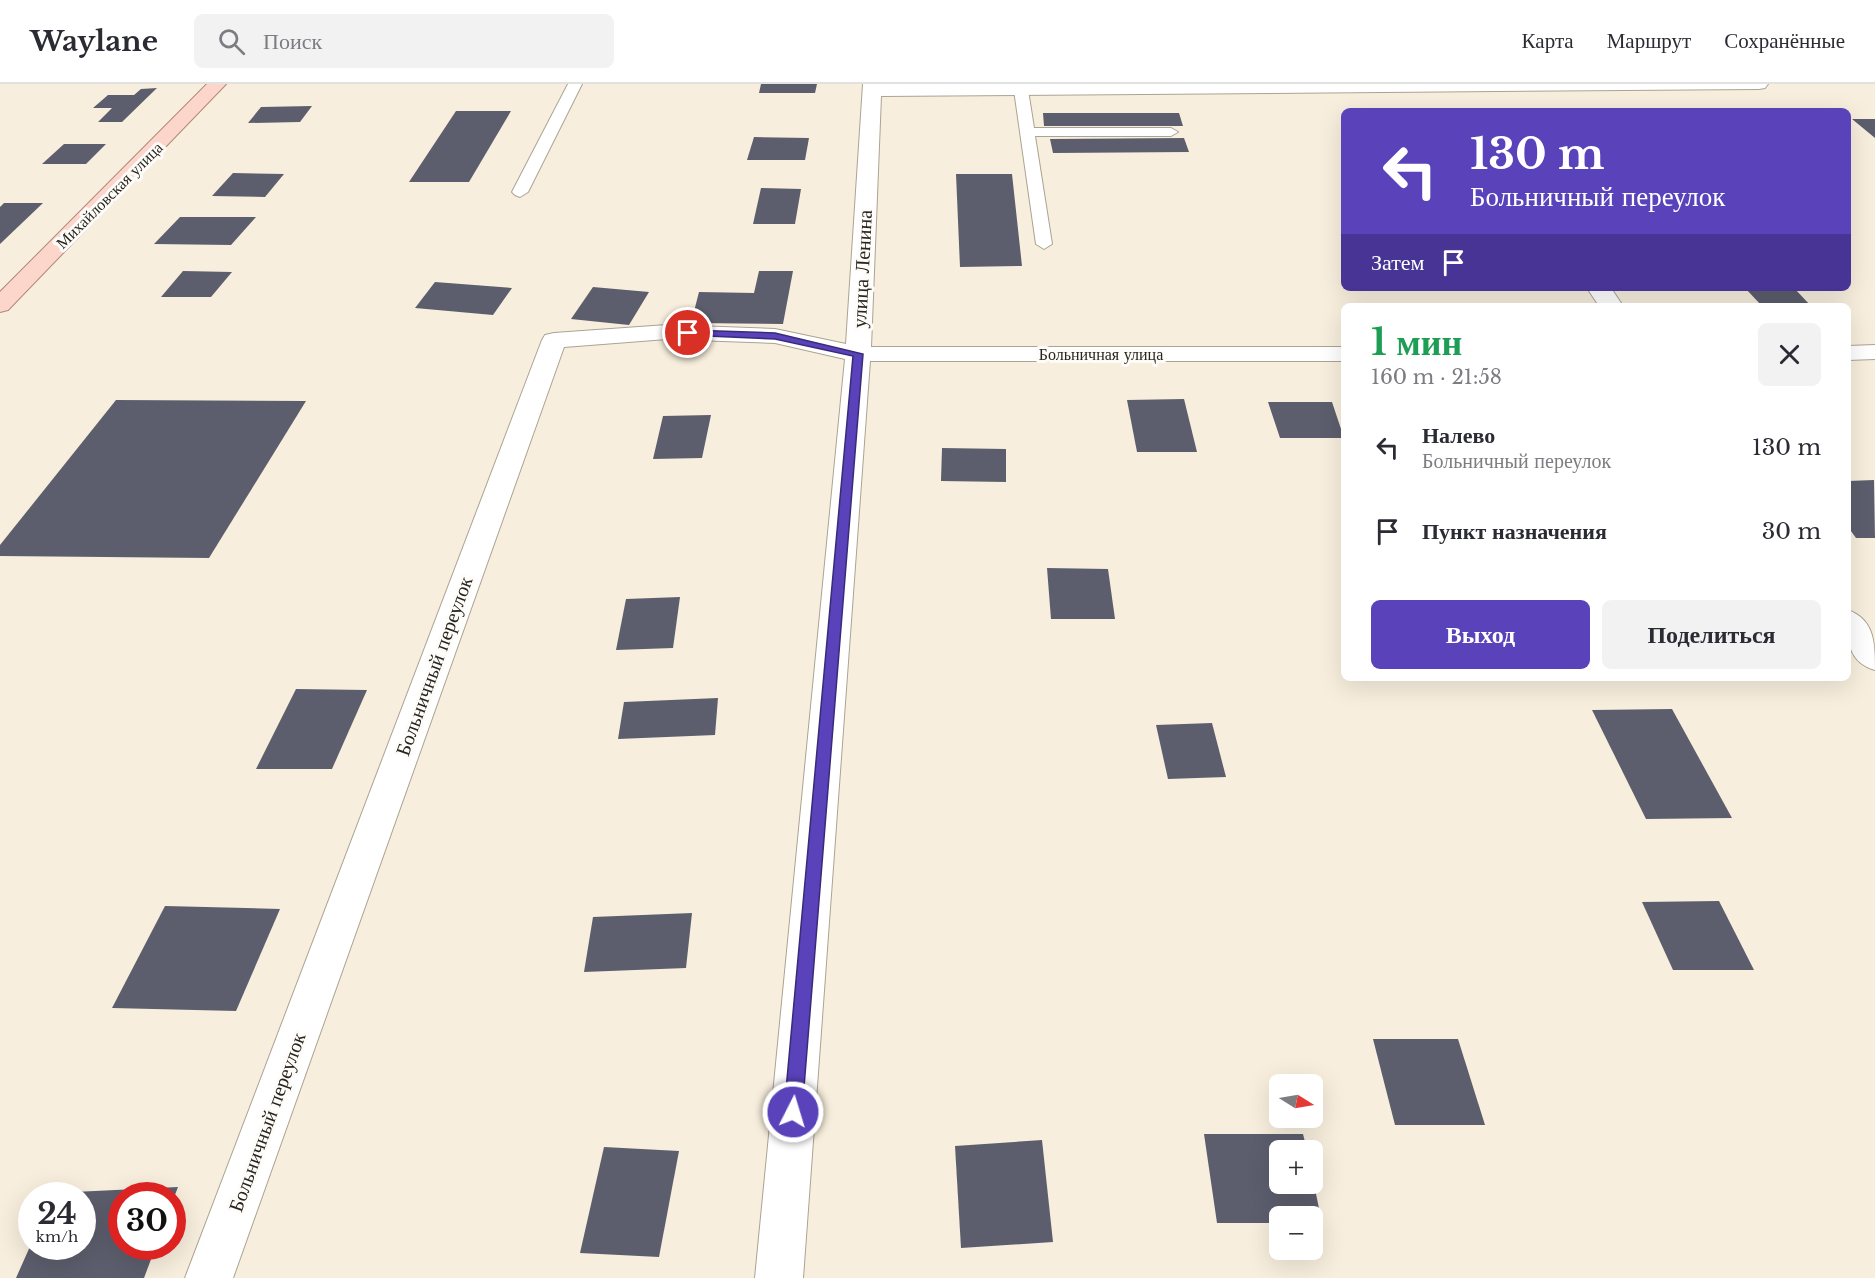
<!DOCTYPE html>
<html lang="ru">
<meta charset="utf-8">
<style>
:root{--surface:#fff;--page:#f2f2f3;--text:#2b2b33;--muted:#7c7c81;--line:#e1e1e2;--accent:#5942ba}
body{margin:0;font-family:"Libre Baskerville",serif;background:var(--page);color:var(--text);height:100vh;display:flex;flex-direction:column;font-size:22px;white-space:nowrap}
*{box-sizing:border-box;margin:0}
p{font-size:20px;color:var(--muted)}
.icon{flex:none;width:33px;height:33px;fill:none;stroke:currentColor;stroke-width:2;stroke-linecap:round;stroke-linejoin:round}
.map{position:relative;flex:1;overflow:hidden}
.details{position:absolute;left:1341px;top:219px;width:510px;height:378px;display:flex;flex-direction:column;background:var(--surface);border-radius:9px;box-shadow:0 6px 24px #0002}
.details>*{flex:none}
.guide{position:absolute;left:1341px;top:24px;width:510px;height:183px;border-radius:9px;box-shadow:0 6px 24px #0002;background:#5942ba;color:#fff;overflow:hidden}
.needle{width:39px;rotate:101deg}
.tools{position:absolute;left:1269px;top:990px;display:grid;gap:12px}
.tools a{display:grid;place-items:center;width:54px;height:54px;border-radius:9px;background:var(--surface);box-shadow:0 6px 24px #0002;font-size:30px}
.speed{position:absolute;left:18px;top:1098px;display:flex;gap:12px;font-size:30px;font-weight:700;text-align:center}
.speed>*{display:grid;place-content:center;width:78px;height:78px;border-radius:50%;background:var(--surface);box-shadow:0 6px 24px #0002;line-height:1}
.speed small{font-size:15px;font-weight:400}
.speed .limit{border:9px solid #d22;background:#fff;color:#111}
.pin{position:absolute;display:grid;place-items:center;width:51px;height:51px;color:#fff;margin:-26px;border:3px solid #fff;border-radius:50%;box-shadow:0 2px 6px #0007}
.me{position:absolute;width:66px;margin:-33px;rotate:5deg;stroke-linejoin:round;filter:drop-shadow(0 0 4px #0008)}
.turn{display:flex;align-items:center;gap:21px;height:126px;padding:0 30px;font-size:27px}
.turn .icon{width:78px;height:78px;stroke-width:2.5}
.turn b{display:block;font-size:42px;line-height:51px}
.then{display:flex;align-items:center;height:57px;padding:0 30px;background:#0003;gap:12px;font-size:22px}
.round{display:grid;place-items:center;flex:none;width:63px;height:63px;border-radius:9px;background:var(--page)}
.head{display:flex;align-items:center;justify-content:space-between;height:102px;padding:0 30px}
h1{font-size:36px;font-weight:700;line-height:45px;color:#1e9e55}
.cta{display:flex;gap:12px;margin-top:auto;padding:12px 30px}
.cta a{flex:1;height:69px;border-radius:9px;background:var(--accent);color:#fff;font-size:24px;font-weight:700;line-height:69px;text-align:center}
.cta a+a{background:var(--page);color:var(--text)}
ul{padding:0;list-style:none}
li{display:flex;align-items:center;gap:18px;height:84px;padding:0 30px}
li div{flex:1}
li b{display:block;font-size:22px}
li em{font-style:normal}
header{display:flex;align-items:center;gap:36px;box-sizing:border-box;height:84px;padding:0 30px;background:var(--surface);border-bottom:2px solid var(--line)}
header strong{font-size:28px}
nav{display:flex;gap:33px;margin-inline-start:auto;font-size:21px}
.search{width:420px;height:54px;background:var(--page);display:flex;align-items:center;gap:15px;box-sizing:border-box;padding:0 21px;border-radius:9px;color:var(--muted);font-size:22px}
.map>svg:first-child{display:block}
.building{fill:#5d5e6d}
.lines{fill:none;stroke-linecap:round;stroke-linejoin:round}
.lane-casing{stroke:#aba393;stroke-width:2}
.street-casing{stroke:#aba393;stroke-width:2}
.primary-casing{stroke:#b28678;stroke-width:2}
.lane{fill:#fff;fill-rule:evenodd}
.street{fill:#fff;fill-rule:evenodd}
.primary{fill:#fdd6cb;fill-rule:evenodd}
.route{fill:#5942ba;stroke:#3a2b79;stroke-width:1.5}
.labels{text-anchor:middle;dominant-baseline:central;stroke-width:6;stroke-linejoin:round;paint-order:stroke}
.far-street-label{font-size:16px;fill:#28251f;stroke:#fefcf9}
.street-label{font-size:20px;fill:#28251f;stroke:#fefcf9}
</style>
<header>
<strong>Waylane</strong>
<div class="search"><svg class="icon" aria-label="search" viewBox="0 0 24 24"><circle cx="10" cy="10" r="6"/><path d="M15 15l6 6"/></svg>Поиск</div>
<nav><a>Карта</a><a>Маршрут</a><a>Сохранённые</a></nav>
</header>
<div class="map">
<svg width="1875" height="1194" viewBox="0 0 1875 1194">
<rect width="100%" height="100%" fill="#f7eedd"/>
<g class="building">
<path d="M 761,0 L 817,0 L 815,9 L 759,9 Z"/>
<path d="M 157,4 L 122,38 L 98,38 L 112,24 L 93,24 L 108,11 L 134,11 L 141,5 Z"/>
<path d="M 312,22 L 300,38 L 248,39 L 261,23 Z"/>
<path d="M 456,27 L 511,27 L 469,98 L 409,98 Z"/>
<path d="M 1043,29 L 1179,29 L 1183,42 L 1044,42 Z"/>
<path d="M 1852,35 L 1875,35 L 1875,54 Z"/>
<path d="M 754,53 L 809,54 L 805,76 L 747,76 Z"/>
<path d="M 1184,54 L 1189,68 L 1053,69 L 1050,55 Z"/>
<path d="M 64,60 L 106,60 L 86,80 L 42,80 Z"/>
<path d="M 233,89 L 284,90 L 265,113 L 212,112 Z"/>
<path d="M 956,90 L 1012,90 L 1022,182 L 960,183 Z"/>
<path d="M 761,104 L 801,105 L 795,140 L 753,140 Z"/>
<path d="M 4,119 L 43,119 L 0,160 L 0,123 Z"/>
<path d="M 180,133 L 256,133 L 231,161 L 154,160 Z"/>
<path d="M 183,187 L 232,188 L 211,213 L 161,213 Z"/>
<path d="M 759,187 L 793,187 L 783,240 L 691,239 L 699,208 L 754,209 Z"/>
<path d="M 435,198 L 512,204 L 493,231 L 415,224 Z"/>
<path d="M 593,203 L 649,208 L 629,241 L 571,235 Z"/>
<path d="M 1745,204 L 1794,204 L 1811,222 L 1762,222 Z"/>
<path d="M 1184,315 L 1197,368 L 1137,368 L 1127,316 Z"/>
<path d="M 116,316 L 306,317 L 209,474 L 0,472 L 0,461 Z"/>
<path d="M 1268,318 L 1332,318 L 1344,354 L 1280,354 Z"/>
<path d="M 711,331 L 702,374 L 653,375 L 663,332 Z"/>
<path d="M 942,364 L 1006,365 L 1006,398 L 941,397 Z"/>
<path d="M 1874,396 L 1875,454 L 1856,454 L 1848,443 L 1848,397 Z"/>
<path d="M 1047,484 L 1108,485 L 1115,535 L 1051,535 Z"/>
<path d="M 680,513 L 673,564 L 616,566 L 626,515 Z"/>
<path d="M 296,605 L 367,606 L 332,685 L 256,685 Z"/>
<path d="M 718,614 L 715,651 L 618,655 L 624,618 Z"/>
<path d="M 1672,625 L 1732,734 L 1646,735 L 1592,626 Z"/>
<path d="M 1212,639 L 1226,693 L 1168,695 L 1156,641 Z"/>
<path d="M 1719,817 L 1754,886 L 1673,886 L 1642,818 Z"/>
<path d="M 165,822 L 280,825 L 236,927 L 112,924 Z"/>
<path d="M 692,829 L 686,884 L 584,888 L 593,833 Z"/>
<path d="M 1373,955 L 1458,955 L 1485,1041 L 1395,1041 Z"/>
<path d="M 1204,1050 L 1303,1050 L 1307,1066 L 1280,1066 L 1280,1100 L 1314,1100 L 1322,1139 L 1312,1139 L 1312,1132 L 1280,1132 L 1280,1139 L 1217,1139 Z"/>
<path d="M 1042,1056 L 1053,1158 L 961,1164 L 955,1062 Z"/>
<path d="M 604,1063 L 679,1067 L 659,1173 L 580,1169 Z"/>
<path d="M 178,1103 L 173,1116 L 172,1112 L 122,1112 L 122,1162 L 156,1162 L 144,1194 L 16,1194 L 32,1158 L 32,1162 L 82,1162 L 82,1112 L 52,1112 L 53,1109 Z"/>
</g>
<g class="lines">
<g class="lane-casing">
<g id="lane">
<path d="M 568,0 L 582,0 L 528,108 L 520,113 L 515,111 L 512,108 Z"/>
<path d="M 1021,2 L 1028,6 L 1034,44 L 1171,44 L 1178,48 L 1171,52 L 1035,52 L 1052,160 L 1044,165 L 1036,160 L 1014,6 Z"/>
</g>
</g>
<g class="street-casing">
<g id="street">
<path d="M 863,0 L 1768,0 L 1765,4 L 1759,5 L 881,12 L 871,263 L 1344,263 L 1344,277 L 870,277 L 803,1194 L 755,1194 L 845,275 L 775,259 L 667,255 L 564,263 L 233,1194 L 185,1194 L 542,256 L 545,251 L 554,249 L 667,241 L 775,245 L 846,260 Z"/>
<path d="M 1587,204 L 1611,204 L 1623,222 L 1599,222 Z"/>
<path d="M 1875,261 L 1875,275 L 1848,276 L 1848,262 Z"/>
<path d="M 1848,526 C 1875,536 1875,560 1875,586 C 1845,577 1848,553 1848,526 Z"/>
</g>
</g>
<g class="primary-casing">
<path id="primary" d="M 207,0 L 226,0 L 8,226 L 0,228 L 0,208 Z"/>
</g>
<use href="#lane" class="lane"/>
<use href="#street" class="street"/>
<use href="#primary" class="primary"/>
</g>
<path class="route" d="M 688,246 L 775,249 L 863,270 L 802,1028 L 800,1035 L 793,1037 L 787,1035 L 784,1028 L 853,272 L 775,255 L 685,251 L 685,247 Z"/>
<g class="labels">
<g class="far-street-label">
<text transform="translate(109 111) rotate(-45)">Михайловская улица</text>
<text x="1101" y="270">Больничная улица</text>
</g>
<g class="street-label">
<text transform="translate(862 185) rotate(-87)">улица Ленина</text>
<text transform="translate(434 582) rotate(-70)">Больничный переулок</text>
<text transform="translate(267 1038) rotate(-70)">Больничный переулок</text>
</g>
</g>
</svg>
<div class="tools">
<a><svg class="needle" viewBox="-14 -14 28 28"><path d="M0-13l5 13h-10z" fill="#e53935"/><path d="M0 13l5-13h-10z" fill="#7c7c81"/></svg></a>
<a>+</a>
<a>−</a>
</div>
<div class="speed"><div>24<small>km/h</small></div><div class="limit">30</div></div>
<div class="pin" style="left:688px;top:249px;background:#d93025"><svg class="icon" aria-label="arrive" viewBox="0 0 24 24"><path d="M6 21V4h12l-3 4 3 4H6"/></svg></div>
<svg class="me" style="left:793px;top:1028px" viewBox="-20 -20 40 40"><circle r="17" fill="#5942ba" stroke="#fff" stroke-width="3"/><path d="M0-11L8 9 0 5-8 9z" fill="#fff"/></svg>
<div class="guide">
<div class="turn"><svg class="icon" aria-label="left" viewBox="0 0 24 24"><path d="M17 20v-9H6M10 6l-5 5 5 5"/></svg><div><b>130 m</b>Больничный переулок</div></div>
<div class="then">Затем<svg class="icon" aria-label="arrive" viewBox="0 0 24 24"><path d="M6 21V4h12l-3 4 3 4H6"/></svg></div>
</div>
<section class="details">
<div class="head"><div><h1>1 мин</h1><p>160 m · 21:58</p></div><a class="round"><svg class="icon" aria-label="close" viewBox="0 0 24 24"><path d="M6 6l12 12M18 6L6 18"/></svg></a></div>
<ul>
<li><svg class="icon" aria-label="left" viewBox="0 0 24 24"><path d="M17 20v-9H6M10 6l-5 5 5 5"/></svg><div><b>Налево</b><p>Больничный переулок</p></div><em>130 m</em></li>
<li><svg class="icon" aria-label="arrive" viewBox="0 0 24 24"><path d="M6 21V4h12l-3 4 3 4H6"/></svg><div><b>Пункт назначения</b></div><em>30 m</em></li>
</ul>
<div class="cta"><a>Выход</a><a>Поделиться</a></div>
</section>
</div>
